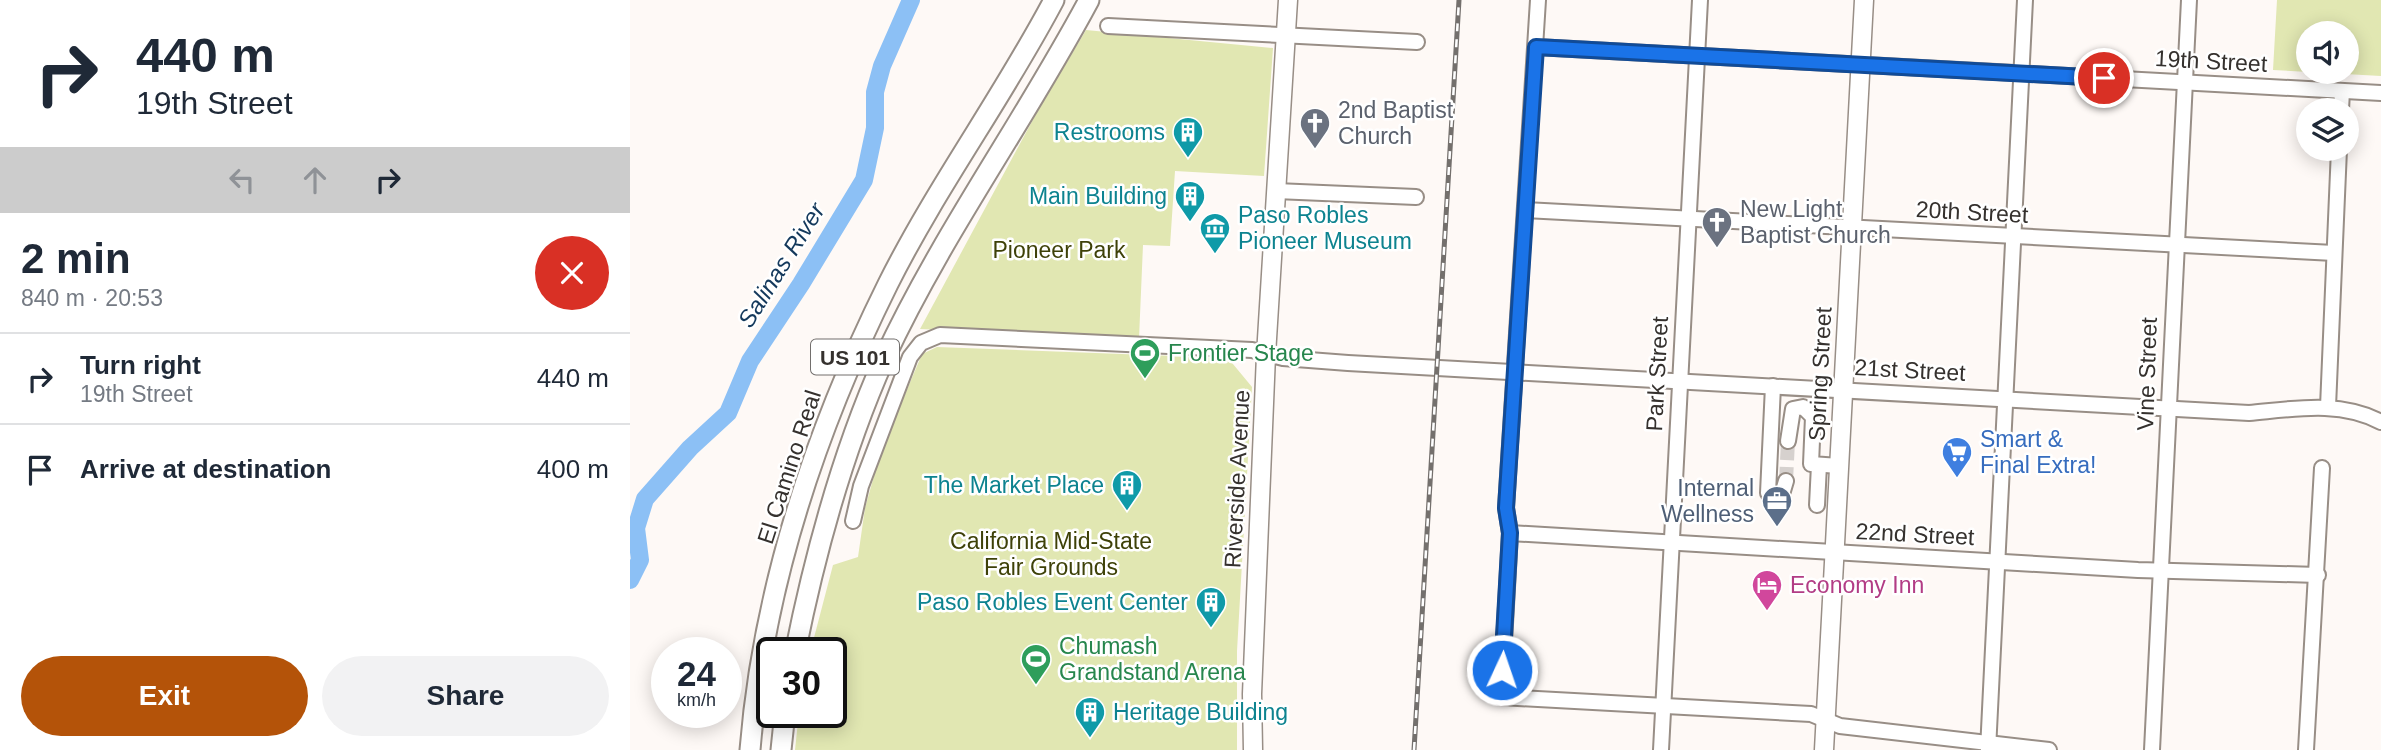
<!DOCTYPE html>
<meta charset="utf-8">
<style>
:root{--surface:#fff;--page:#f2f2f3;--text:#1f2937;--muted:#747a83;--line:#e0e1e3;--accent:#b45309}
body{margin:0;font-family:Helvetica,sans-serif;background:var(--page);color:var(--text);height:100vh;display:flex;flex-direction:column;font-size:26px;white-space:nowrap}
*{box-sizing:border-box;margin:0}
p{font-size:23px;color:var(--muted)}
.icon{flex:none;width:38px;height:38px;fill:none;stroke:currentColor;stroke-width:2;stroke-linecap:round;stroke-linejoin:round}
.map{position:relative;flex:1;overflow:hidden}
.details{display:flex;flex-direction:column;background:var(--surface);width:630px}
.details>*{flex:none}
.hud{background:#fff;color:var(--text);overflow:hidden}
.fabs{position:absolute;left:1666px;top:21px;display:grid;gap:14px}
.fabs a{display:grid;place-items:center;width:63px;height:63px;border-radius:50%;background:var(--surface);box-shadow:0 4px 18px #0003;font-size:35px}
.speed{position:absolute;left:21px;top:637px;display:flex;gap:14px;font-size:35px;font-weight:700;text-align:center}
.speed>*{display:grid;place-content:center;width:91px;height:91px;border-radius:50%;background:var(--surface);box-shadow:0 4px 18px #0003;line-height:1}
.speed small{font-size:18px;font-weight:400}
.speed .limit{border:4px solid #111;border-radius:10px;background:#fff;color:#111}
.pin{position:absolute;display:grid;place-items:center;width:60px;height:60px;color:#fff;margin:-30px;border:4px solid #fff;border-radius:50%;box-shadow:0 2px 7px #0007}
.me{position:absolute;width:77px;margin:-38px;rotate:3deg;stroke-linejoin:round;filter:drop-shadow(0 0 5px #0008)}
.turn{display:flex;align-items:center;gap:24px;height:147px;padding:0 21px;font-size:32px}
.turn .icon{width:91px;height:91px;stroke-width:2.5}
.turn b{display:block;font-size:49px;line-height:60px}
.lanes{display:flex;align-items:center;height:66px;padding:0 21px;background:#0003;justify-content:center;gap:35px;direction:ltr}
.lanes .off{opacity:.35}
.round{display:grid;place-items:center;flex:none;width:74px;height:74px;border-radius:37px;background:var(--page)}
.head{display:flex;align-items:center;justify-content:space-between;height:119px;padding:0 21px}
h1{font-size:42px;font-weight:700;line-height:52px}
.action{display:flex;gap:14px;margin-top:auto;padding:14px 21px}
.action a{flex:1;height:80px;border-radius:42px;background:var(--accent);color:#fff;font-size:28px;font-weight:700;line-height:80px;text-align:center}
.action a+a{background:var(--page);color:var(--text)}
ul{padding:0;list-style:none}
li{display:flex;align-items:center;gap:21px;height:91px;padding:0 21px;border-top:2px solid var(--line)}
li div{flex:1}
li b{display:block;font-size:26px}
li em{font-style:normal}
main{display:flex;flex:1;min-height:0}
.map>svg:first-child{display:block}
.green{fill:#e1e7b2;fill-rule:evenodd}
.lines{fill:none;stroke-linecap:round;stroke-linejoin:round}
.river{stroke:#8cc0f5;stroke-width:18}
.minor-tunnel{stroke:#d6d1ce;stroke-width:14;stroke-dasharray:14 7;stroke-linecap:butt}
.minor-casing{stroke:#988e86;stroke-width:18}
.major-casing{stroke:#988e86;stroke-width:21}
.highway-casing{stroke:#988e86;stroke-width:23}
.minor{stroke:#fff;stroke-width:14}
.major{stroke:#fff;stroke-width:18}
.highway{stroke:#fff;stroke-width:19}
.rail-casing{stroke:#74706d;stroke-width:5}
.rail{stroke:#fff;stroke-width:2.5;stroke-dasharray:8;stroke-linecap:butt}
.route-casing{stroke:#114b97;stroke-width:18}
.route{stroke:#1a73e8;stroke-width:12}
.labels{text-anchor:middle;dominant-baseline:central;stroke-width:5;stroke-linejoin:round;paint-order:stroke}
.shield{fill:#fff;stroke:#726f6d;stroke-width:2}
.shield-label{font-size:21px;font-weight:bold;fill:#35312e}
.street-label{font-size:23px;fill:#35312e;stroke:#fff}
.worship-label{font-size:23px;fill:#5b616d;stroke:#fff;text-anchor:start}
.culture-label{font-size:23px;fill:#0d838f;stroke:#fff;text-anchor:end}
.park-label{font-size:23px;fill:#3e4108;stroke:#fff}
.leisure-label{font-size:23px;fill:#27864d;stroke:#fff;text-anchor:start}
.shop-label{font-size:23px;fill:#366cbe;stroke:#fff;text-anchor:start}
.service-label{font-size:23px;fill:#4e5e75;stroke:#fff;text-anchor:end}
.hotel-label{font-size:23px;fill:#b23c85;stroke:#fff;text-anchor:start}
.water-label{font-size:24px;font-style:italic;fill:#14395c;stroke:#fff}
</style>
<main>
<section class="details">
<div class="hud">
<div class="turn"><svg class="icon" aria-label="right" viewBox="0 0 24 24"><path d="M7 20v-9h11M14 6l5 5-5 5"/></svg><div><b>440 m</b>19th Street</div></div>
<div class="lanes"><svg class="icon off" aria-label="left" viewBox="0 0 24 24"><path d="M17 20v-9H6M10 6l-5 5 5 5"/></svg><svg class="icon off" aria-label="ahead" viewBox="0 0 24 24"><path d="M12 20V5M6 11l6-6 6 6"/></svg><svg class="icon" aria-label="right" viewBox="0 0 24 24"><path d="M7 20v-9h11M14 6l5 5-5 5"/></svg></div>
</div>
<div class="head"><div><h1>2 min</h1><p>840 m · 20:53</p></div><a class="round" style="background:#d93025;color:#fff"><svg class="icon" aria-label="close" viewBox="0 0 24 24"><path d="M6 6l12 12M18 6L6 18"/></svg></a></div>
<ul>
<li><svg class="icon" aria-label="right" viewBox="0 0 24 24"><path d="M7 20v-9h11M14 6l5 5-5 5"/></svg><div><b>Turn right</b><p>19th Street</p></div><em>440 m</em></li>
<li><svg class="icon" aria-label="arrive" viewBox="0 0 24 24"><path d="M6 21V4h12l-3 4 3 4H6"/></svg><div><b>Arrive at destination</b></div><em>400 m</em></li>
</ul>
<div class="action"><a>Exit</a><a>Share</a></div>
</section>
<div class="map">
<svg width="1751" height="750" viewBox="0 0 1751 750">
<rect width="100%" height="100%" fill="#fef9f6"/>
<g class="green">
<path d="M 1647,0 L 1751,0 L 1751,76 L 1643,70 ZM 1678,33 L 1717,33 L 1717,72 L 1678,72 Z"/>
<path d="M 456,30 L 643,48 L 634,176 L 545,171 L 540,246 L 513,245 L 509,339 L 290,329 L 406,114 Z"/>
<path d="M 307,347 L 598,358 L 622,387 L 607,651 L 607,750 L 165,750 L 169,712 L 201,712 L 201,653 L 180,653 L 203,565 L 228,557 L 235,508 L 251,451 L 292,354 Z"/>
</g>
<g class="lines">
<path class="river" d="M 0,580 L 10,560 L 6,528 L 15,499 L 60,448 L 98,413 L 120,361 L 171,284 L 234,180 L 245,128 L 245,92 L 252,66 L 281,0"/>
<path class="minor-tunnel" d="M 1156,481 L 1158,441"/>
<g class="minor-casing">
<g id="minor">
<path d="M 908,0 L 876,508 L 880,533 L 871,697 L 1181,714 L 1210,726 L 1419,750"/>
<path d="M 478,26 L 787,42"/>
<path d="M 906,47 L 1751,93"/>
<path d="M 1711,110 L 1712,91"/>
<path d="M 646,191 L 786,197"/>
<path d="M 895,210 L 1704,253"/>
<path d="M 1143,386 L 1138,493 L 1148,494 L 1153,491 L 1156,481"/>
<path d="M 1698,407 L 1709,149"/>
<path d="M 1158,441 L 1163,409 L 1173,407 L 1183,417 L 1181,464 L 1209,466"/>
<path d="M 1187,505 L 1189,465"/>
<path d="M 223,521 L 231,486 L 280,357 L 291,343 L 310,335 L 622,350 L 653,358 L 718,363 L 1619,413 C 1663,409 1710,400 1751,422"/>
<path d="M 880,533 L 1508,570 L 1688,575"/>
<path d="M 1031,750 L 1070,0"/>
<path d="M 1358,750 L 1395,0"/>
<path d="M 1522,750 L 1559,0"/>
<path d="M 1676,750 L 1692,468"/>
</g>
</g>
<g class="major-casing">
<g id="major">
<path d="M 623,750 L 622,694 L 636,355 L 658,0"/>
<path d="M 1194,750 L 1234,0"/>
</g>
</g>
<g class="highway-casing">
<g id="highway">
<path d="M 165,653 C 185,553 212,453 254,359 C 312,234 394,122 459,0"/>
<path d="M 120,750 C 133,588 186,429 258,284 C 307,186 373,97 424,0"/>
<path d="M 151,750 L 155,712"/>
</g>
</g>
<use href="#minor" class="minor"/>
<use href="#major" class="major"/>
<use href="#highway" class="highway"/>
<g class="rail-casing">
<path id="rail" d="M 784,750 L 829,0"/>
</g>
<use href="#rail" class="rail"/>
</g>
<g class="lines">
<g class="route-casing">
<path id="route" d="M 872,670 L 880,533 L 876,508 L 906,47 L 1474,78"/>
</g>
<use href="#route" class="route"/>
</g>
<defs>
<g id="church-pin" transform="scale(1.575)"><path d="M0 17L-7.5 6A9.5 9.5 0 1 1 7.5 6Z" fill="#6b7280" stroke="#fff"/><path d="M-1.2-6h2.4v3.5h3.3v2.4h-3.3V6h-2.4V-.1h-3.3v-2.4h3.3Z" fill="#fff"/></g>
<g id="building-pin" transform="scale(1.575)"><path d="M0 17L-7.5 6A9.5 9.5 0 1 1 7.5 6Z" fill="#0f9aa8" stroke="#fff"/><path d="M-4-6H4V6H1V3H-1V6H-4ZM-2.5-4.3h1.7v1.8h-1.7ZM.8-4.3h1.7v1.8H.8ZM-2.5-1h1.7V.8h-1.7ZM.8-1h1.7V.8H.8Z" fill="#fff"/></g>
<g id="museum-pin" transform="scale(1.575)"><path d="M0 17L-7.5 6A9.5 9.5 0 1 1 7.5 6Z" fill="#0f9aa8" stroke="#fff"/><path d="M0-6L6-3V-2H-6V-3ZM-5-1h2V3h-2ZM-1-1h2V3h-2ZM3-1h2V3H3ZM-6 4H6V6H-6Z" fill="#fff"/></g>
<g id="stadium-pin" transform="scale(1.575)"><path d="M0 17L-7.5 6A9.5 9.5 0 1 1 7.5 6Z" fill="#2e9e5b" stroke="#fff"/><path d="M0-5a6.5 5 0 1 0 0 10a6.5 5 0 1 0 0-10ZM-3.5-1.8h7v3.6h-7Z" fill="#fff"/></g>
<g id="supermarket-pin" transform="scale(1.575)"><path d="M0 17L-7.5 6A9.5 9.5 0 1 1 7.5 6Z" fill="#3f7fe0" stroke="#fff"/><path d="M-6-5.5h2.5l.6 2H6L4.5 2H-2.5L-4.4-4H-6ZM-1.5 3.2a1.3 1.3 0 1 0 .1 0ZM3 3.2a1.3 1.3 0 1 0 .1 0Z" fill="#fff"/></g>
<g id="office-pin" transform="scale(1.575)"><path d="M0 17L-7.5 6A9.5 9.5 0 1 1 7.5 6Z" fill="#5c6f8a" stroke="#fff"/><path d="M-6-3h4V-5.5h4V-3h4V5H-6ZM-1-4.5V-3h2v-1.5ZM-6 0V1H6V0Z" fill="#fff"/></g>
<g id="hotel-pin" transform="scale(1.575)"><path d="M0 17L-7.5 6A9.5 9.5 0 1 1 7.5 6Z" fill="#d1479c" stroke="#fff"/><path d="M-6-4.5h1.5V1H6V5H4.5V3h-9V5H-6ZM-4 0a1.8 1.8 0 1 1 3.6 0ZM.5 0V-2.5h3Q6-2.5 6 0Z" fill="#fff"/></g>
</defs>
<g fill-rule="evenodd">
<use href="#church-pin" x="685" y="123"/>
<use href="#building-pin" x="558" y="132"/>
<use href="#building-pin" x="560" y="196"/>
<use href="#church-pin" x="1087" y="222"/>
<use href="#museum-pin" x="585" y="228"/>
<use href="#stadium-pin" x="515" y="353"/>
<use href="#supermarket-pin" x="1327" y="452"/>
<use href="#building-pin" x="497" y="485"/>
<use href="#office-pin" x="1147" y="501"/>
<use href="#hotel-pin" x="1137" y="585"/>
<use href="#building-pin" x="581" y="602"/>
<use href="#stadium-pin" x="406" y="659"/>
<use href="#building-pin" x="460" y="712"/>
</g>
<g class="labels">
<rect class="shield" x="181" y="339.5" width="88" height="35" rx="5"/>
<g class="shield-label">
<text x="225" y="357">US 101</text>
</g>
<g class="street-label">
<text transform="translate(1581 61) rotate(3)">19th Street</text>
<text transform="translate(1342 212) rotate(3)">20th Street</text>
<text transform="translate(1280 370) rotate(3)">21st Street</text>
<text transform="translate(1027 374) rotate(-87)">Park Street</text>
<text transform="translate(1190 374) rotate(-87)">Spring Street</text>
<text transform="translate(1517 374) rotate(-88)">Vine Street</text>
<text transform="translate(159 467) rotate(-72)">El Camino Real</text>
<text transform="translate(607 479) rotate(-87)">Riverside Avenue</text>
<text transform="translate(1285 534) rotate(3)">22nd Street</text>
</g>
<g class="worship-label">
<text x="708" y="110">2nd Baptist<tspan x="708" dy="26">Church</tspan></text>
<text x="1110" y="209">New Light<tspan x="1110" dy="26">Baptist Church</tspan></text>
</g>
<g class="culture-label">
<text x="535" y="132">Restrooms</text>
<text x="537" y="196">Main Building</text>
<text x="608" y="215" text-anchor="start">Paso Robles<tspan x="608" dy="26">Pioneer Museum</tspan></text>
<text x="474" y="485">The Market Place</text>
<text x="558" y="602">Paso Robles Event Center</text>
<text x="483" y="712" text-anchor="start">Heritage Building</text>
</g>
<g class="park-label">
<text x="429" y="250">Pioneer Park</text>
<text x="421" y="541">California Mid-State<tspan x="421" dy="26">Fair Grounds</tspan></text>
</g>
<g class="leisure-label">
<text x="538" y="353">Frontier Stage</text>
<text x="429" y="646">Chumash<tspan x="429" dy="26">Grandstand Arena</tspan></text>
</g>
<g class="shop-label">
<text x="1350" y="439">Smart &amp;<tspan x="1350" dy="26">Final Extra!</tspan></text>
</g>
<g class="service-label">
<text x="1124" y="488">Internal<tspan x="1124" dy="26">Wellness</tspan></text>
</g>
<g class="hotel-label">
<text x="1160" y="585">Economy Inn</text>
</g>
<g class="water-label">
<text transform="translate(151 265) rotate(-58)">Salinas River</text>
</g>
</g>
</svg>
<div class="fabs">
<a><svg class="icon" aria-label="sound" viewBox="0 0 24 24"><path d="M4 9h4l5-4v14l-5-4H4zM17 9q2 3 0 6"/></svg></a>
<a><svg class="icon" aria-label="layers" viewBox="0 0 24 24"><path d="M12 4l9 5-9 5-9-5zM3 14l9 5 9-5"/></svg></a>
</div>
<div class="speed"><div>24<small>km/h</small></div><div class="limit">30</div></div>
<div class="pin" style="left:1474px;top:78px;background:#d93025"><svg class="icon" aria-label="arrive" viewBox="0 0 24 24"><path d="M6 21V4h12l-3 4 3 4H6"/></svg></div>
<svg class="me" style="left:872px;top:670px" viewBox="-20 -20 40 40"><circle r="17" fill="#1a73e8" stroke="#fff" stroke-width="3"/><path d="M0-11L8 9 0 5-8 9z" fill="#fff"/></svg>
</div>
</main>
